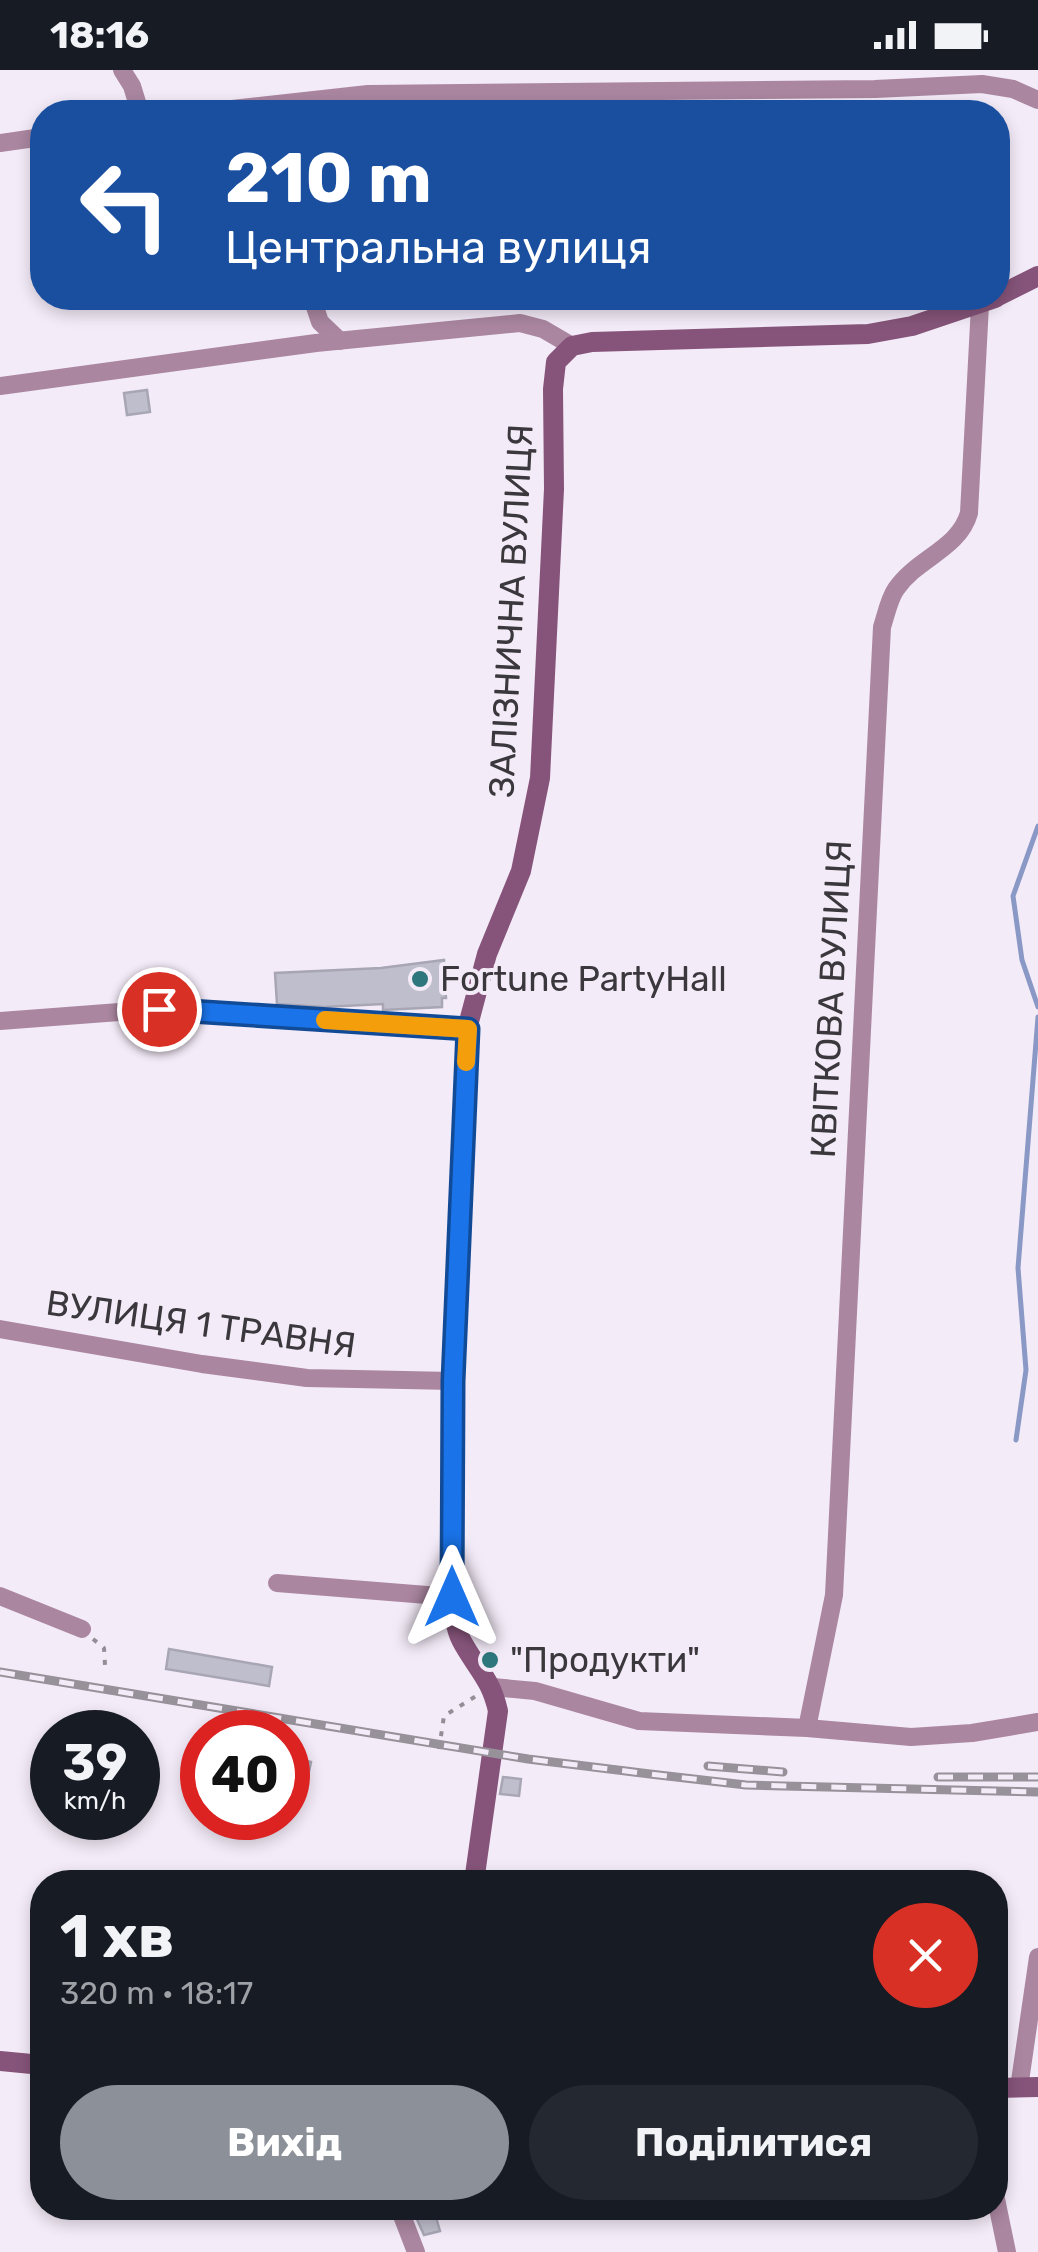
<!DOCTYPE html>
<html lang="uk">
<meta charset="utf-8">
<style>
:root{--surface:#171b24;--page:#242831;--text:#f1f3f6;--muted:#9ea1a6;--accent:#8c9099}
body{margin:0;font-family:Rubik,sans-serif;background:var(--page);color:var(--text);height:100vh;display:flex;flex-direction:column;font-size:38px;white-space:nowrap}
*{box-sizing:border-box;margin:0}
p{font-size:32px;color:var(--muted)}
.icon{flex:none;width:55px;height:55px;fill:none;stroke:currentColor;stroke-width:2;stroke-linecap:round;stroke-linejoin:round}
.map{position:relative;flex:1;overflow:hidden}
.drawer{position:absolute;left:30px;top:1800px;width:978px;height:350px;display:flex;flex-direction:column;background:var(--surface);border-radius:40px;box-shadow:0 5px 15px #0003}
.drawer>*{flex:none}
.top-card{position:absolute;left:30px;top:30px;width:980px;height:210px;border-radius:40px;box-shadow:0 5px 15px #0003;background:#1a4fa0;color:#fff;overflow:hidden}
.speed{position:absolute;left:30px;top:1640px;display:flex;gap:20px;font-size:50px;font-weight:700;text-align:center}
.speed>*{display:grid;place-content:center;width:130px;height:130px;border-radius:50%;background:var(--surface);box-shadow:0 5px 15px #0003;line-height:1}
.speed small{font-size:25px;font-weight:400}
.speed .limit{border:15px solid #d22;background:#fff;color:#111}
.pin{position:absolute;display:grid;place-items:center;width:85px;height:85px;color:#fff;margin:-42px;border:5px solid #fff;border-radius:50%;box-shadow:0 2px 10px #0007}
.me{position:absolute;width:110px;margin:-55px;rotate:0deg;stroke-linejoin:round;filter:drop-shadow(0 0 8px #0008)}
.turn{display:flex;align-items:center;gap:35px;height:210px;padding:0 30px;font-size:45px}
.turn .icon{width:130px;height:130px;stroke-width:2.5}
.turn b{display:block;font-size:70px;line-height:85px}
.round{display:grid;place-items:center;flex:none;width:105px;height:105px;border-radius:52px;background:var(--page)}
.headline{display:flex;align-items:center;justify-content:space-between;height:170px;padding:0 30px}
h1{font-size:60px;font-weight:700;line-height:75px}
.action{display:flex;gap:20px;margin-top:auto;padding:20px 30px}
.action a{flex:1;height:115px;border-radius:60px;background:var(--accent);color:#fff;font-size:40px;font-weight:700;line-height:115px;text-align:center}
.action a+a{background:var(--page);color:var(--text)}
.status{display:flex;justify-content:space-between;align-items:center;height:70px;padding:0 50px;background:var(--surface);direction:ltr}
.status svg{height:28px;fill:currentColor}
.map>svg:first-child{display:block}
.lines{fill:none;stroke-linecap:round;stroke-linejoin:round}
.stream{stroke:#8998c4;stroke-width:5}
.building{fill:#bfbecc;stroke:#a8a6b4;stroke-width:2.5}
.path{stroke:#938d96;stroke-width:4;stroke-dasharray:5 8;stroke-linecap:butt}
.street{stroke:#aa86a0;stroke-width:18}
.secondary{stroke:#86547a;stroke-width:20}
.rail-casing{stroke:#97919a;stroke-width:9}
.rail{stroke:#f4ebf8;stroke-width:5;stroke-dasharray:15;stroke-linecap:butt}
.route-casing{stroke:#114b97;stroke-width:25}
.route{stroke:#1a73e8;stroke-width:18}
.slow{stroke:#f59e0b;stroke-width:18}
.poi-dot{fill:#2e777d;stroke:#f4ebf8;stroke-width:4}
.labels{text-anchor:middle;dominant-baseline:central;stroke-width:8;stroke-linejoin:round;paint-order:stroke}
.street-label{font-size:35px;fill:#3b383d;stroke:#f4ebf8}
.poi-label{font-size:35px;fill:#3b383d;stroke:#f4ebf8;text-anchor:start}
</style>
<div class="status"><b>18:16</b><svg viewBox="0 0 49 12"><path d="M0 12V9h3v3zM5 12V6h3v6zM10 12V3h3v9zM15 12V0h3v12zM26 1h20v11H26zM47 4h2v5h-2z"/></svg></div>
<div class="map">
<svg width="1038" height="2182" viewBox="0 0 1038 2182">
<rect width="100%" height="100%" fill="#f4ebf8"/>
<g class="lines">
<g class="stream">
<path d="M 1038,756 L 1013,826 L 1022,890 L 1038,937"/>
<path d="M 1016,1370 L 1026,1300 L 1018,1198 L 1038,947"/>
</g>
</g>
<g class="building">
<path d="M 147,320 L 150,342 L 127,345 L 124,323 Z"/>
<path d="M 444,890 L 446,928 L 442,928 L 442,937 L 383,940 L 383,934 L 324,937 L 277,934 L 275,903 L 381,898 Z"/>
<path d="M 169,1579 L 272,1597 L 269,1616 L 166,1599 Z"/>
<path d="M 294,1688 L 311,1692 L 306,1716 L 289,1712 Z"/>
<path d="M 503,1707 L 521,1709 L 519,1726 L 500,1724 Z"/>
<path d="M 412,2138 L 458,2138 L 436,2147 L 440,2161 L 424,2165 Z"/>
</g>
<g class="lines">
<g class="path">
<path d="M 93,1569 L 104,1578 L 105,1595"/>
<path d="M 439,1679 L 444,1646 L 476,1626"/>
</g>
<g class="street">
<path d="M 122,0 L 132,16 L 140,42"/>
<path d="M 205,42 L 368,24 L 875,19 L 982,14 L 1013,19 L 1038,30"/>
<path d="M 0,73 L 42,67"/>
<path d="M 312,228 L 320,252 L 340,271"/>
<path d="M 0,316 L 316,273 L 520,253 L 543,259 L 572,276"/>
<path d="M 0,951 L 159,939 L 467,959"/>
<path d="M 0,1259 L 202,1294 L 307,1308 L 453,1311"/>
<path d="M 277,1513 L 452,1527"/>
<path d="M 0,1526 L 82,1559"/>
<path d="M 493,1617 L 535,1621 L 639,1651 L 807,1658 L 911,1667 L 972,1663 L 1038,1652"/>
<path d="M 807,1658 L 834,1525 L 882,557 C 886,545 889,529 896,519 C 917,488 959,479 969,443 L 980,235"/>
<path d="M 1019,2018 L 1038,1887"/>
<path d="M 995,2124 L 1007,2182"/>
<path d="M 399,2138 L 416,2182"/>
</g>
<g class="secondary">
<path d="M 998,226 L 1038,206"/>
<path d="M 474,1812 L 498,1641 C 491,1610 479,1601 464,1575 C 455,1561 454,1543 452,1527 L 453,1311 L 467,959 L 487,884 L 521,801 L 540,708 L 554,419 L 553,319 L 556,292 L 572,276 L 592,272 L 868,264 L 912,256 L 995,228"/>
<path d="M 0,1991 L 42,1995"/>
<path d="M 995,2018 L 1038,2017"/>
</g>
<g class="rail-casing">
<g id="rail">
<path d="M 0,1602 L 528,1689 L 650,1704 L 746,1715 L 1038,1722"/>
<path d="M 708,1696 L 783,1702"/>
<path d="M 938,1707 L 1038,1707"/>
</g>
</g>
<use href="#rail" class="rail"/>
</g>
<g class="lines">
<g class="route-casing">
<path id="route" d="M 159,939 L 468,959 L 453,1311 L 452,1527"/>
</g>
<use href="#route" class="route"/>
<path class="slow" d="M 325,950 L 468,959 L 466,992"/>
</g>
<g class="poi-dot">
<circle cx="420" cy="909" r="10"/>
<circle cx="490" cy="1590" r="10"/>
</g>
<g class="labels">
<g class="street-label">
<text transform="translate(511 541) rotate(-87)">ЗАЛІЗНИЧНА ВУЛИЦЯ</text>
<text transform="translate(831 929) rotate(-87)">КВІТКОВА ВУЛИЦЯ</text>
<text transform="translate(201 1254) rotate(8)">ВУЛИЦЯ 1 ТРАВНЯ</text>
</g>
<g class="poi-label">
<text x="440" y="909">Fortune PartyHall</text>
<text x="510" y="1590">"Продукти"</text>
</g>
</g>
</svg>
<div class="speed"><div>39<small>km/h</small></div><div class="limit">40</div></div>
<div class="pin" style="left:159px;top:939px;background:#d93025"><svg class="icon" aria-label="arrive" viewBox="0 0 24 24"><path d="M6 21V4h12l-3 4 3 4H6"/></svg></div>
<svg class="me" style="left:452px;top:1527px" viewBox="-20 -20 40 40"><path d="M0-17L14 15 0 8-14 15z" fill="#1a73e8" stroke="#fff" stroke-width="4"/></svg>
<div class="top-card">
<div class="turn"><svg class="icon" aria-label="left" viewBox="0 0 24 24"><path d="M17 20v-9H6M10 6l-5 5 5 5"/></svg><div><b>210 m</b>Центральна вулиця</div></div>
</div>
<section class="drawer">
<div class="headline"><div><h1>1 хв</h1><p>320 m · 18:17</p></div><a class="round" style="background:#d93025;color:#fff"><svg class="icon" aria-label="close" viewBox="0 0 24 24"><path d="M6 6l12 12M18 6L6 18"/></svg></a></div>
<div class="action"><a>Вихід</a><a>Поділитися</a></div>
</section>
</div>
